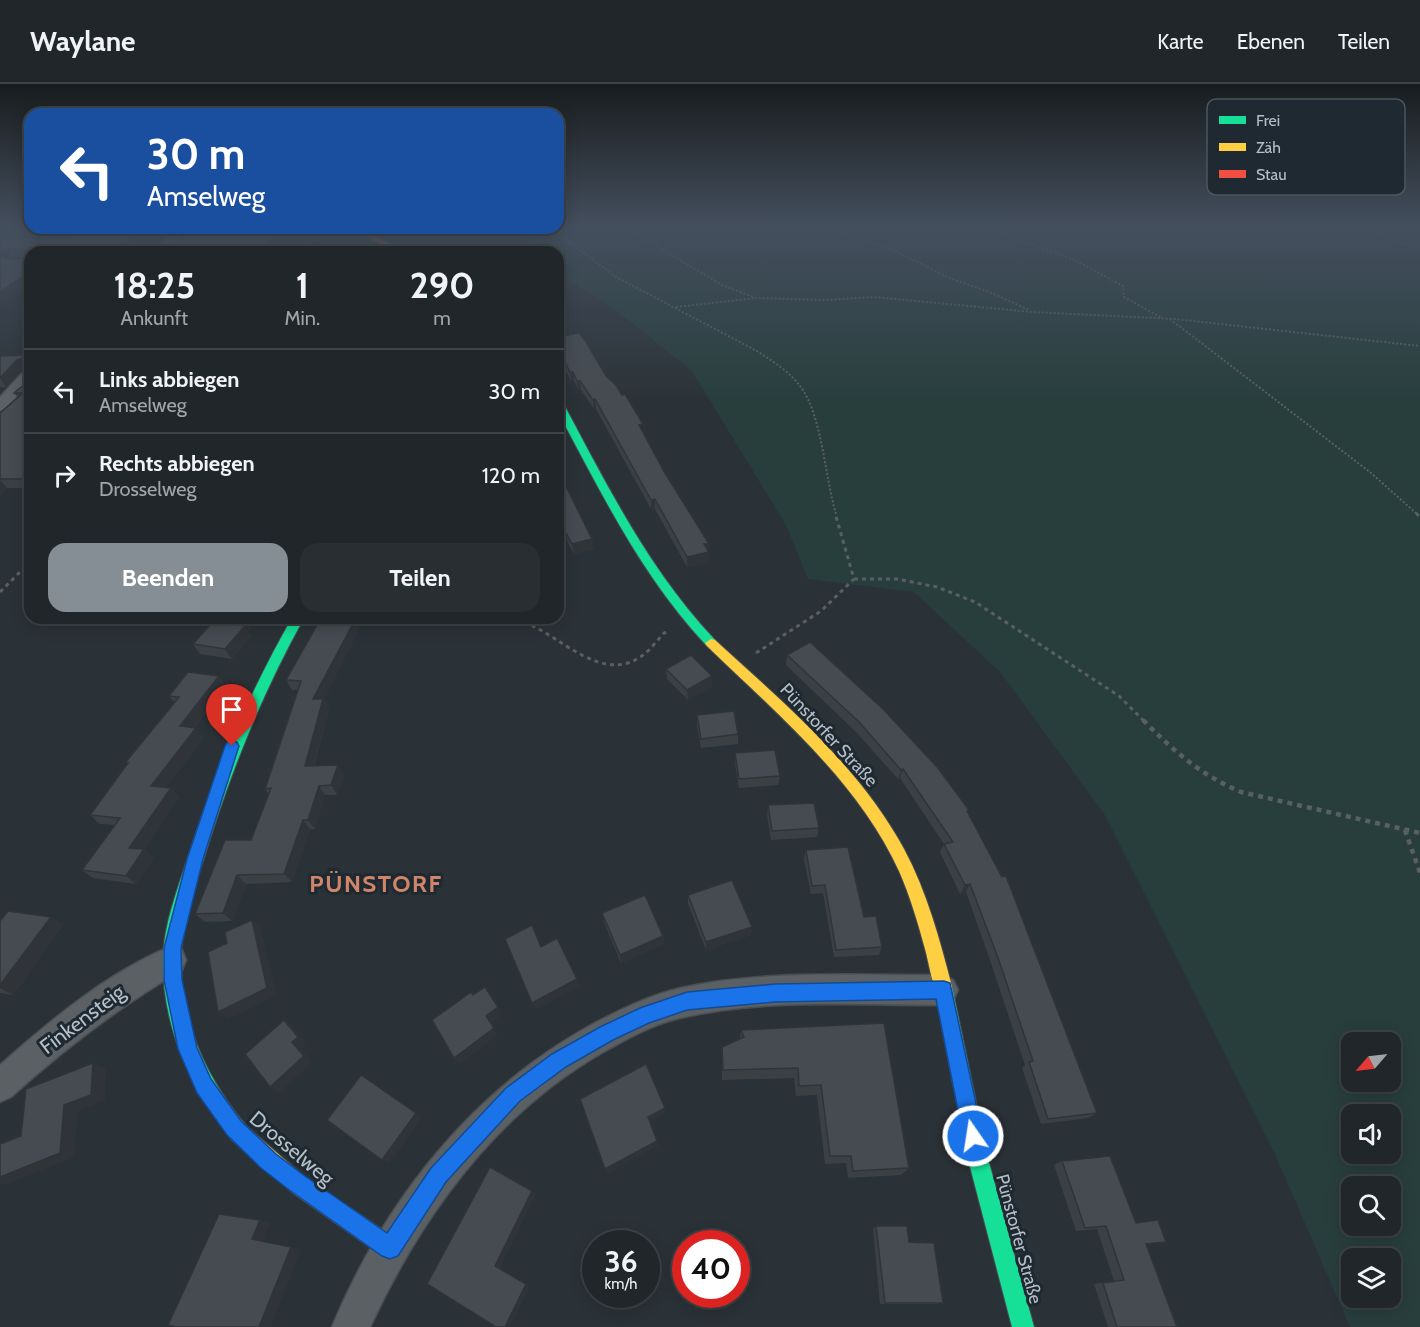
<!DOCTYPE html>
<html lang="de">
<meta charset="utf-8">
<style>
:root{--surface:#202629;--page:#282e31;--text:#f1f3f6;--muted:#a2a5a8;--line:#3d4346;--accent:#858e95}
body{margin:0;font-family:Cabin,sans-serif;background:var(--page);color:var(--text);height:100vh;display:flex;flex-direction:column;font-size:22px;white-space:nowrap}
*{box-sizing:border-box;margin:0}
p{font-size:20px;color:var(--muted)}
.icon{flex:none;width:33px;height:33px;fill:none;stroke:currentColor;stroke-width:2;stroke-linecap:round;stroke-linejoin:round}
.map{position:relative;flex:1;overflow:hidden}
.sheet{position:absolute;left:24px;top:162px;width:540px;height:378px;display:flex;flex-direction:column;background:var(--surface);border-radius:18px;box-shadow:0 3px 15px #0003,0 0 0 2px var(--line)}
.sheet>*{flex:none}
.guide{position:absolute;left:24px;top:24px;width:540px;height:126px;border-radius:18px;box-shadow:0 3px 15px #0003,0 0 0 2px var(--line);background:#1a4fa0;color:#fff;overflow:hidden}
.needle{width:39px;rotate:242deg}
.fabs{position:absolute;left:1341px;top:948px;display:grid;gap:12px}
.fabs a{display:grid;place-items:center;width:60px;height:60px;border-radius:12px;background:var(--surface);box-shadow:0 3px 15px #0003,0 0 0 2px var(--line);font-size:30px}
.speed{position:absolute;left:582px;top:1146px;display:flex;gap:12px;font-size:30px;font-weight:700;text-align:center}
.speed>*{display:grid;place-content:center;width:78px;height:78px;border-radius:50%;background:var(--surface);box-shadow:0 3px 15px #0003,0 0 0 2px var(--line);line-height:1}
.speed small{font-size:15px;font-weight:400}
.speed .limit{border:9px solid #d22;background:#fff;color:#111}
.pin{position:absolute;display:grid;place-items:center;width:51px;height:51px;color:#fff;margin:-62px -26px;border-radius:50% 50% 50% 0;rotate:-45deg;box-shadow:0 0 6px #0007}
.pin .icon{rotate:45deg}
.me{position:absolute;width:66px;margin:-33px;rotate:347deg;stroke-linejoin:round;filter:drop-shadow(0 0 4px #0008)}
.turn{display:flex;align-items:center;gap:21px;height:126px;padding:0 24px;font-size:27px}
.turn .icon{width:78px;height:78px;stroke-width:2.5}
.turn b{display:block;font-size:42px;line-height:51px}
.eta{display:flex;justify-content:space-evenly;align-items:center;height:102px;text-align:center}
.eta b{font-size:36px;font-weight:800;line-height:42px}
.primary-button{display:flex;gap:12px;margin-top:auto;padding:12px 24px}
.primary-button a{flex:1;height:69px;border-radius:18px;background:var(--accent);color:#fff;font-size:24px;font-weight:800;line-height:69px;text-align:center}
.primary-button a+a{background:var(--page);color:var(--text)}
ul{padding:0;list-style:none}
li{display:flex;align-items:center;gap:18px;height:84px;padding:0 24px;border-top:2px solid var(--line)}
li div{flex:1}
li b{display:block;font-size:22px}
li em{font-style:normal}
header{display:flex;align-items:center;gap:36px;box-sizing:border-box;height:84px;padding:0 30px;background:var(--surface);border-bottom:2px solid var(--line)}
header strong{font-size:28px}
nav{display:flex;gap:33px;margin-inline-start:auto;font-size:21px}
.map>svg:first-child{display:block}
.green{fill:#283e3d;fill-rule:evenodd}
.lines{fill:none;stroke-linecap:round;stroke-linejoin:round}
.street-casing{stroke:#484e52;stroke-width:3}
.fast-casing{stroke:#484e52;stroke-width:2}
.slow-casing{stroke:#484e52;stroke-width:2}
.jam-casing{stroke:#484e52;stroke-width:2}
.path-far2{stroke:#595f62;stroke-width:2;stroke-dasharray:2 2;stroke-linecap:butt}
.path-far1{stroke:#595f62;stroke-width:3;stroke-dasharray:4 4;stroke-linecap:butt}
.path{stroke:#595f62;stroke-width:4.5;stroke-dasharray:5 5;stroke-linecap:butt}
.street{fill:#5b6065;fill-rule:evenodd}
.fast{fill:#16e098;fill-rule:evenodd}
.slow{fill:#ffcf43;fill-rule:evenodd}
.jam{fill:#f24e42;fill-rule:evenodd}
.wall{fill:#3b4045;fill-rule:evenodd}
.shaded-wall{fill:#303438}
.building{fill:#454b50;stroke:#303438;stroke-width:1.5}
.route{fill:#1a73e8;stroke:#114b97;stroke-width:1.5}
.labels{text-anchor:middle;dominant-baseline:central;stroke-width:6;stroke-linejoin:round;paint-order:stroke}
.street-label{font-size:18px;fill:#b5bfc8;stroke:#1e2932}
.near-street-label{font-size:21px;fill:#b5bfc8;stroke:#1e2932}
.district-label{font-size:24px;font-weight:bold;letter-spacing:1.5px;fill:#d08568;stroke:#1e2932}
.key{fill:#1e2932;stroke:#4b565f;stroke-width:1.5}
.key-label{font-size:16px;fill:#b5bfc8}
</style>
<header>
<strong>Waylane</strong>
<nav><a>Karte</a><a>Ebenen</a><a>Teilen</a></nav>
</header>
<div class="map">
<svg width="1420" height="1243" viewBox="0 0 1420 1243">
<rect width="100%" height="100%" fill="#2b3237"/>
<path class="green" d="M 558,143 L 1420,143 L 1420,1243 L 1350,1243 L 1274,1068 L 1105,731 L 1001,589 L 914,508 L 808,495 L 786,441 L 692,287 L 609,221 L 558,190 L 558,168 L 535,168 L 515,146 L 509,144 ZM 1352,958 L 1390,958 L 1390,998 L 1352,998 ZM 1352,1030 L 1390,1030 L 1390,1070 L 1352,1070 ZM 1352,1102 L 1390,1102 L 1390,1142 L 1352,1142 ZM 1352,1174 L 1390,1174 L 1390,1214 L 1352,1214 Z"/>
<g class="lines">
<g class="street-casing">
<g id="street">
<path d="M 179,144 L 191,144 L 165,168 L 152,168 Z"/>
<path d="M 30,285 L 30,298 L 5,325 L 0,327 L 0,313 L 25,286 Z"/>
<path d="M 172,862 L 182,866 L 186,876 L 182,886 C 120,922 64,965 11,1013 L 0,1018 L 0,981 C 51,936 108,888 172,862 Z"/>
<path d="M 943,891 L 953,896 L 958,906 L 953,916 L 943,921 C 856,921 765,914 680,934 C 653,940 629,954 605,967 C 496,1029 422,1131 370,1243 L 332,1243 C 385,1116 472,1006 593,940 C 620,926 650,911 681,904 C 766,885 857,892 943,891 Z"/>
</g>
</g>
<g class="fast-casing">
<g id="fast">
<path d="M 558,316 L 563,319 C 608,403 649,486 715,556 L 717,559 L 715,562 L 707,562 C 642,493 602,410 558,328 Z"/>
<path d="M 292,534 L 304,534 C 261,611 229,692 203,777 C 193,808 181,841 181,874 C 180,938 206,994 247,1043 L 250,1050 L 247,1057 L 240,1060 L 233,1057 C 190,1005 162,942 163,874 C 164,840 177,807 187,776 C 214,692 248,611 292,534 Z"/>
<path d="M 943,894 L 949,897 L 952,903 L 988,1075 L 1034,1243 L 1012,1243 L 968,1075 L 934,903 L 937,897 Z"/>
</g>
</g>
<g class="slow-casing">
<g id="slow">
<path d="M 711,555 L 715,556 C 784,619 859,682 904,765 C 927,808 940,856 952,903 L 949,909 L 943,912 L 937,909 C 931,895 929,880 925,865 C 918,839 910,812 899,787 C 858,697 776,629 707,562 L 705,559 Z"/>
<path d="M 240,1040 L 247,1043 L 307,1095 L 398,1156 L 401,1164 L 398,1172 L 390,1175 L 382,1172 L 293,1109 L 233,1057 L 230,1050 L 233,1043 Z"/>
</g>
</g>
<g class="jam-casing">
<path id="jam" d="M 349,144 L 357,144 L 407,168 L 398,168 Z"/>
</g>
<g class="path-far2">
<path d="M 625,143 L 722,201 L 756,214 L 825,216 L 874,213 L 1032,228 L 1175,235 L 1420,262"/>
<path d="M 827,143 L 893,166 L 952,195 L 992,209 L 1029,226"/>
<path d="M 982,143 L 1075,176 L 1123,202 L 1124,213 L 1162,234"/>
<path d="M 1360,143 L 1420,165"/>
<path d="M 551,144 L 616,193 L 757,267 C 772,277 789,287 800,302 C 822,330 825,394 836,430"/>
<path d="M 301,168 L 309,159 L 333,144"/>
<path d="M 676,223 L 756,214"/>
<path d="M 1170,235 L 1371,389 L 1417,430"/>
</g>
<g class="path-far1">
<path d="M 1416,429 L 1420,433"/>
<path d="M 854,495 L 897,495 L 937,503 L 975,518 L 1119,612 L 1144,637"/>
<path d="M 0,508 L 30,478"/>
<path d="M 509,534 C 516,536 524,538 531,541 C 562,555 601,596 637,575 C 648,569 656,558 664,549 L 669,548"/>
<path d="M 756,569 L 821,527 L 854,495 L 835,429"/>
</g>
<g class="path">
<path d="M 1143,636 C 1174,667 1199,690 1241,708 L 1420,749"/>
<path d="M 1405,746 L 1420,789"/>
</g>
<use href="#street" class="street"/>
<use href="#fast" class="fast"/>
<use href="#slow" class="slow"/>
<use href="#jam" class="jam"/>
</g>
<g class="wall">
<path d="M 133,150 L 137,158 L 124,168 L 30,168 L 30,200 L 0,220 L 0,155 ZM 11,173 L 27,173 L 27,175 L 6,175 Z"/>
<path d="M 558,249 L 565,252 L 606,292 L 643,349 L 665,389 L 709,460 L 709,478 L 687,483 L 655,425 L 651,425 L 596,325 L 594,325 L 581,306 L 579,306 L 574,297 L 571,297 L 561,277 L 558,278 Z"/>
<path d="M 30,271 L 26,289 L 26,284 L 23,284 L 6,303 L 0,303 L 0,272 Z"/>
<path d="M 30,292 L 30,404 L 7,404 L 0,411 L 0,329 L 18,314 L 14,309 L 27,298 L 24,293 Z"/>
<path d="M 558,386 L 592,455 L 594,465 L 574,470 L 568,459 L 564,460 L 558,447 Z"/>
<path d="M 216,534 L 260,534 L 248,547 L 251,552 L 232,575 L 200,570 L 193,560 Z"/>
<path d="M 321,534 L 324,616 L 329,624 L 314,682 L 344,690 L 337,711 L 325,711 L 315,745 L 310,745 L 292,798 L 246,800 L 232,837 L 205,838 L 195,830 L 251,756 L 269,710 L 265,705 L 298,606 L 292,606 L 286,596 Z"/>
<path d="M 787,571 L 968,729 L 1097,1029 L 1088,1034 L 1041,1040 L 1022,984 L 1025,981 L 991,879 L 966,808 L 960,810 L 940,768 L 944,760 L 900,694 L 898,695 L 856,648 L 786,581 Z"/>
<path d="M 666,585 L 712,592 L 712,602 L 688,616 L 667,595 Z"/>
<path d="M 219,592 L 226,602 L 194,644 L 204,654 L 166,703 L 171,704 L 179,713 L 144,765 L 154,774 L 136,800 L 93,794 L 82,786 L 115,741 L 100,740 L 90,731 L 127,680 L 125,679 L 175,619 L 169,612 Z"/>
<path d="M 697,631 L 738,650 L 738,660 L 701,664 L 697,641 Z"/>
<path d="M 735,669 L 780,692 L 778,701 L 739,704 L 735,679 Z"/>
<path d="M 768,721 L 819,744 L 817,753 L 771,756 L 767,731 Z"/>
<path d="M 806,766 L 864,833 L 882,863 L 879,871 L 834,873 L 823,809 L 811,810 L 804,775 Z"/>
<path d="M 688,811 L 751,851 L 706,866 L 688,819 Z"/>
<path d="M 602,829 L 663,852 L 664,860 L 621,879 L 604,838 Z"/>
<path d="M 51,833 L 63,841 L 13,911 L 0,909 L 0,837 Z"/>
<path d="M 884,939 L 909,1084 L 901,1091 L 848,1094 L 846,1079 L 825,1080 L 817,1011 L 796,1012 L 794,994 L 722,996 L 722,963 L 740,955 L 741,946 Z"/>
<path d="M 1062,1077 L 1136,1139 L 1166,1158 L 1146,1161 L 1177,1243 L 1108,1243 L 1094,1200 L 1114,1197 L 1097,1145 L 1076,1147 L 1054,1081 Z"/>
<path d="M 876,1142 L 909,1158 L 943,1219 L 937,1220 L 880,1220 L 873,1145 Z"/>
</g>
<g class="shaded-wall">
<path d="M 221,144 L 233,144 L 222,154 L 219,146 Z"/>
<path d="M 280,146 L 283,153 L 270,168 L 259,168 Z"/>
<path d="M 133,150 L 137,158 L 124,168 L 110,168 Z"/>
<path d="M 6,165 L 11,173 L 3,177 L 0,173 L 0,168 Z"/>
<path d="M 25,191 L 30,200 L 0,220 L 0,208 Z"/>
<path d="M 558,268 L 560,268 L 561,277 L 558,278 Z"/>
<path d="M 23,274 L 30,283 L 23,284 L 6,303 L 0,294 L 17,276 Z"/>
<path d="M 570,288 L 573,288 L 574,297 L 571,297 Z"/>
<path d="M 577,297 L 580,297 L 581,306 L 579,306 Z"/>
<path d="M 595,315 L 596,325 L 594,325 L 593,316 Z"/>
<path d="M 0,396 L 7,404 L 0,411 Z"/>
<path d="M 655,415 L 655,425 L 651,425 L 651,416 Z"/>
<path d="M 566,449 L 568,459 L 564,460 L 562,450 Z"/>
<path d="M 592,455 L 594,465 L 574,470 L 572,460 Z"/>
<path d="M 704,460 L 709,460 L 709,478 L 687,483 L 687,473 Z"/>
<path d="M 245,534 L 260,534 L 248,547 L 251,552 L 232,575 L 225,565 L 239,541 Z"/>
<path d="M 356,534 L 365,534 L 324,616 L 329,624 L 311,691 L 305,682 L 313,615 Z"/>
<path d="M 219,592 L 226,602 L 188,651 L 180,642 Z"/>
<path d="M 712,592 L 712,602 L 688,616 L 687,606 Z"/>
<path d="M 196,644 L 204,654 L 160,711 L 151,702 Z"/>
<path d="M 338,681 L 344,690 L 337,711 L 331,701 Z"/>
<path d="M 903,685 L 900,694 L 898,695 L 901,686 Z"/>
<path d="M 319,702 L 325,711 L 315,745 L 308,736 Z"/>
<path d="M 171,704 L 179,713 L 139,772 L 129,764 Z"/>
<path d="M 303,736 L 310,745 L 292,798 L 284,790 Z"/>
<path d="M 144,765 L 154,774 L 136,800 L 126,792 Z"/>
<path d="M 237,791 L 246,800 L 232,837 L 223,829 Z"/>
<path d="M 970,800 L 966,808 L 960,810 L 965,801 Z"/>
<path d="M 51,833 L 63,841 L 13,911 L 0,904 L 0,901 Z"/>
<path d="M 252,836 L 261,844 L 276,911 L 228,935 L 218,928 Z"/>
<path d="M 752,843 L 751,851 L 706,866 L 706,858 Z"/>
<path d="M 663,852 L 664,860 L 621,879 L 620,871 Z"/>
<path d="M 577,895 L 579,902 L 536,926 L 532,919 Z"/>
<path d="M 498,923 L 502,930 L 491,939 L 498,951 L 459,980 L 454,974 L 486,932 Z"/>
<path d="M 284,936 L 293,943 L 306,959 L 301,964 L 312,978 L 279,1009 L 270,1003 L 292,958 Z"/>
<path d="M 93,979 L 106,985 L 105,1016 L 78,1027 L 74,1073 L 5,1101 L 0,1100 L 0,1093 L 64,1021 Z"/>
<path d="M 665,1024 L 666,1029 L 649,1038 L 648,1033 Z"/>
<path d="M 416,1029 L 422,1034 L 389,1080 L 382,1076 Z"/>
<path d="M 657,1057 L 659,1061 L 607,1090 L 605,1085 Z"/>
<path d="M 532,1107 L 536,1110 L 500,1184 L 530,1202 L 510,1243 L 505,1243 L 495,1182 Z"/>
<path d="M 260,1136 L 270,1139 L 262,1158 L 252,1155 Z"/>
<path d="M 291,1163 L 301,1165 L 271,1243 L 259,1243 Z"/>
</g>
<g class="building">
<path d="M 193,144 L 221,144 L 219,146 L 280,146 L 259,168 L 165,168 Z"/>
<path d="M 133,150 L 110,168 L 30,168 L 30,192 L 25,191 L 0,208 L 0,171 L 6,175 L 27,175 L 27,167 L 25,165 L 6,165 L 0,168 L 0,155 L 74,153 L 77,151 Z"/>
<path d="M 562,248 L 565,252 L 579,249 L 586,258 L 606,292 L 616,301 L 622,311 L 625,310 L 643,340 L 639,341 L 665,389 L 709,460 L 704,460 L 709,468 L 687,473 L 655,415 L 651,416 L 595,315 L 593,316 L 580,297 L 577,297 L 573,288 L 570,288 L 560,268 L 558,268 L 558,249 Z"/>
<path d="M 30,271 L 30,292 L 24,293 L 26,289 L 26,276 L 23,274 L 17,276 L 0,294 L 0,272 Z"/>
<path d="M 30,296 L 30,395 L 0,395 L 0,329 L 23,309 L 14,309 Z"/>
<path d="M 558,386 L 592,455 L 572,460 L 566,449 L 562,450 L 558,441 Z"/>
<path d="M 216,534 L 245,534 L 239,541 L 245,542 L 225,565 L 193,560 Z"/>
<path d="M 321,534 L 356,534 L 313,615 L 323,615 L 305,682 L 338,681 L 331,701 L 319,702 L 308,736 L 303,736 L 284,790 L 237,791 L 223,829 L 195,830 L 225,756 L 251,756 L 271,704 L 265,705 L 301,597 L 286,596 Z"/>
<path d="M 810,558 L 884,626 L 938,684 L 969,726 L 967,727 L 1002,793 L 1006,792 L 1097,1029 L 1048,1035 L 1029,978 L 1033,977 L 997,871 L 970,800 L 965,801 L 944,760 L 953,758 L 903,685 L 901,686 L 859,638 L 787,571 Z"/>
<path d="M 691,571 L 712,592 L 687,606 L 666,585 Z"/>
<path d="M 188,588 L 219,592 L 180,642 L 196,644 L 151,702 L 171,704 L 129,764 L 144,765 L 126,792 L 82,786 L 120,734 L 90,731 L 128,679 L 125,679 L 179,613 L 169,612 Z"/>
<path d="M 734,627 L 738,650 L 701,655 L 697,631 Z"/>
<path d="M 775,666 L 780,692 L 739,695 L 735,669 Z"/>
<path d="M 814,719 L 819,744 L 772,747 L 768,721 Z"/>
<path d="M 848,763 L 864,833 L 876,832 L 882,863 L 836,866 L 825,801 L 812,802 L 806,766 Z"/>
<path d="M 732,796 L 752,843 L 706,858 L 688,811 Z"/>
<path d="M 645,811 L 663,852 L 620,871 L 602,829 Z"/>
<path d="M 8,827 L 51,833 L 0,901 L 0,837 Z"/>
<path d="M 252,836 L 267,904 L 218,928 L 208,868 L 227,859 L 225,848 Z"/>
<path d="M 532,841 L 541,863 L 557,854 L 577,895 L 532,919 L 505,855 Z"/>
<path d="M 485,903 L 498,923 L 486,932 L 494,944 L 454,974 L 432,936 L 471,908 L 473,911 Z"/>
<path d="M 284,936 L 298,953 L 292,958 L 304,972 L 270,1003 L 245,970 Z"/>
<path d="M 884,939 L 909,1084 L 853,1087 L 851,1072 L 830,1072 L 821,1001 L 799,1002 L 798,984 L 723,986 L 722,963 L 744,953 L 741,946 Z"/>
<path d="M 93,979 L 91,1011 L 64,1021 L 60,1069 L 0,1093 L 0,1060 L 21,1052 L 26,1005 Z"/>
<path d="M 646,980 L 665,1024 L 648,1033 L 657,1057 L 605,1085 L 580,1015 Z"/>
<path d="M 361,991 L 416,1029 L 382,1076 L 327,1036 Z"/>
<path d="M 1110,1072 L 1136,1139 L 1158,1136 L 1166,1158 L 1146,1160 L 1177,1243 L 1117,1243 L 1103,1199 L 1124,1196 L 1106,1142 L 1085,1144 L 1062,1077 Z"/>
<path d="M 490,1083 L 532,1107 L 495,1182 L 526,1200 L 505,1243 L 496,1243 L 427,1200 Z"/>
<path d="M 219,1130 L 260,1136 L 252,1155 L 291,1163 L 259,1243 L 176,1243 L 168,1241 Z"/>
<path d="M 876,1142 L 907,1142 L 909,1158 L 934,1159 L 943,1219 L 885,1219 Z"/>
</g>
<linearGradient id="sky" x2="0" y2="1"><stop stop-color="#181c1e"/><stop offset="0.45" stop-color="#444f5e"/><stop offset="1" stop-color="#444f5e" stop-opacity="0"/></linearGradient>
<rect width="1420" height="317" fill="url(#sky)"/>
<path class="route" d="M 232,656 L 237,658 L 239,662 L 203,775 L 181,864 L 182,896 L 197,964 L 211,995 L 241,1037 L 276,1070 L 302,1090 L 387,1149 L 431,1084 L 506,1004 L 552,970 L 600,943 L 640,924 L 687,908 L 775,900 L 944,897 L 950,899 L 983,1052 L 980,1059 L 973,1062 L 966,1059 L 963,1052 L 936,915 L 775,918 L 687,926 L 649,939 L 613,956 L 566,983 L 520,1017 L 446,1098 L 398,1172 L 390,1175 L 382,1172 L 288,1105 L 261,1084 L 227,1051 L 197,1009 L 178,965 L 164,896 L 164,864 L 187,775 L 225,662 L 227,658 Z"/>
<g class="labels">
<g class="street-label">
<text transform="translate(829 651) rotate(47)">Pünstorfer Straße</text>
<text transform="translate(1019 1155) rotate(75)">Pünstorfer Straße</text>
</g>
<g class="near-street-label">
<text transform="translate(82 935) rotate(-37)">Finkensteig</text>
<text transform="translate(292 1064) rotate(40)">Drosselweg</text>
</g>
<g class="district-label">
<text x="376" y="799">PÜNSTORF</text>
</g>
</g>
<rect x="1207" y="15" width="198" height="96" rx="9" class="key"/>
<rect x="1219" y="32" width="27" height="8" fill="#16e098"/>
<rect x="1219" y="59" width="27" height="8" fill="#ffcf43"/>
<rect x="1219" y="86" width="27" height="8" fill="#f24e42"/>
<g class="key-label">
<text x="1256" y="42">Frei</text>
<text x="1256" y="69">Zäh</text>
<text x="1256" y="96">Stau</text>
</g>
</svg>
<div class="fabs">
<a><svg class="needle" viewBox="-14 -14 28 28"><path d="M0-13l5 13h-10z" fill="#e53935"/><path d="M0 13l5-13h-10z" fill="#a2a5a8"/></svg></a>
<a><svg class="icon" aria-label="sound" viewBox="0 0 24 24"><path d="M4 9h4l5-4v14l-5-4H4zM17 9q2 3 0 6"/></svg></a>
<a><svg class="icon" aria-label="search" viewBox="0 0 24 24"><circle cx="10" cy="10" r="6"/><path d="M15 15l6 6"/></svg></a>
<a><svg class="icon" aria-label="layers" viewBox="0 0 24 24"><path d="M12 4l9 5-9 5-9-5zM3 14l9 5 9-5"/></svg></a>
</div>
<div class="speed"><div>36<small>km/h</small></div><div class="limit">40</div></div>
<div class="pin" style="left:232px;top:662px;background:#d93025"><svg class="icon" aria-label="arrive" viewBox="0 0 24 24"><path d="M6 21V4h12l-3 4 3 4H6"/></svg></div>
<svg class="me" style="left:973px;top:1052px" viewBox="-20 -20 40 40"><circle r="17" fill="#1a73e8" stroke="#fff" stroke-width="3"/><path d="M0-11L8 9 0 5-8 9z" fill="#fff"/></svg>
<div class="guide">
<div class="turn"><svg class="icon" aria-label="left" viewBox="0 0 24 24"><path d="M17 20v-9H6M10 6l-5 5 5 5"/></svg><div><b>30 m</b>Amselweg</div></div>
</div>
<section class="sheet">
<div class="eta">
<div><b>18:25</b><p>Ankunft</p></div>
<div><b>1</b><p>Min.</p></div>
<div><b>290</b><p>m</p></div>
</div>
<ul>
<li><svg class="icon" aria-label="left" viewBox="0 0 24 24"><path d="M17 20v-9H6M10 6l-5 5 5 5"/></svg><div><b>Links abbiegen</b><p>Amselweg</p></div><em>30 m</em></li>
<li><svg class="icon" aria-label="right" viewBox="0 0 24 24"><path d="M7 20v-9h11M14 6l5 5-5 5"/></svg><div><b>Rechts abbiegen</b><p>Drosselweg</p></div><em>120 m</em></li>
</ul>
<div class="primary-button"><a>Beenden</a><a>Teilen</a></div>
</section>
</div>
